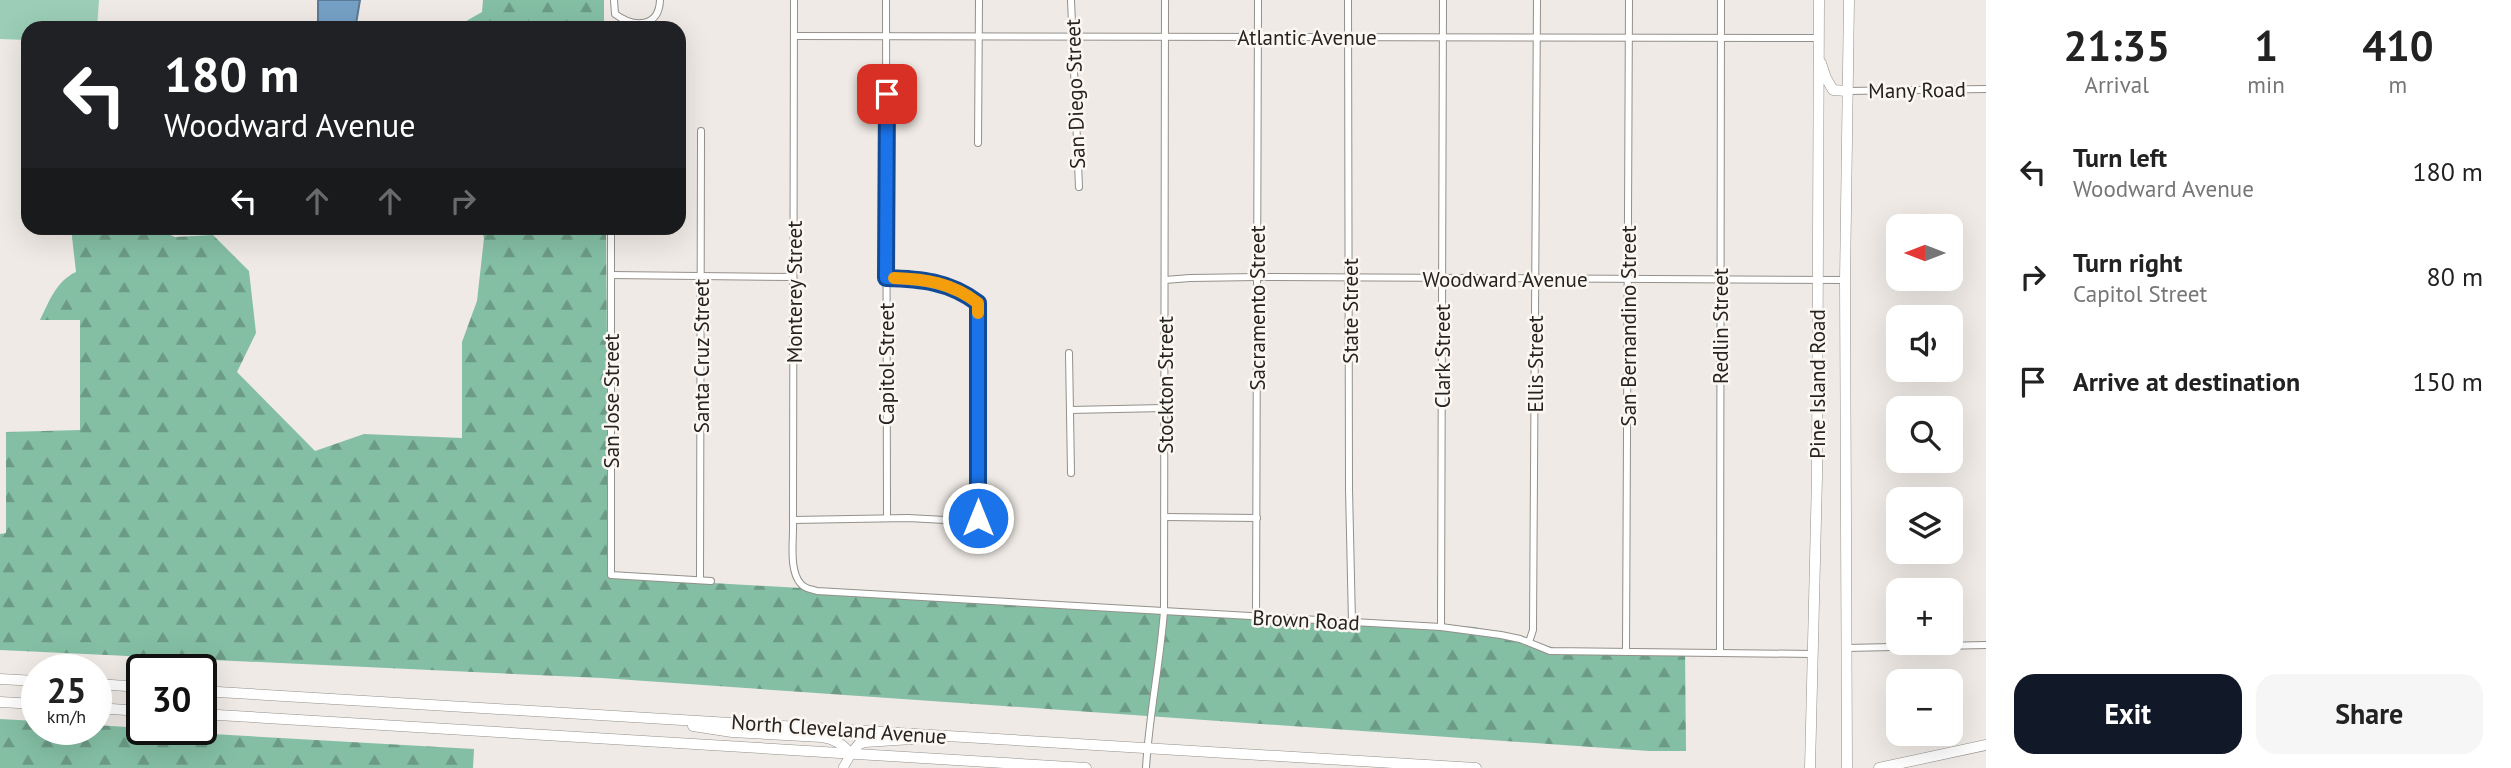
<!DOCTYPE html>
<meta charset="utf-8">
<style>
:root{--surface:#fff;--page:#f6f6f6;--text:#222;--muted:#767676;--accent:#111827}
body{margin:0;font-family:"PT Sans",sans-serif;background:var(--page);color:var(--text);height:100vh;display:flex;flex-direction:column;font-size:26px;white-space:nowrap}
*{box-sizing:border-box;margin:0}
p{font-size:23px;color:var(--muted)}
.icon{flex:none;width:38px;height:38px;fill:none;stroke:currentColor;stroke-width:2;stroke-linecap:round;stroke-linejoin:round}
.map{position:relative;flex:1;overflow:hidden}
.drawer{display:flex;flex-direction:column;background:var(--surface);width:525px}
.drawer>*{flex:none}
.banner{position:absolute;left:21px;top:21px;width:665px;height:214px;border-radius:21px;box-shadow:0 7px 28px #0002;background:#202124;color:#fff;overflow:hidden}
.needle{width:46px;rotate:270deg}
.buttons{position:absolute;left:1886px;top:214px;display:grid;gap:14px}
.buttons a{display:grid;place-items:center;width:77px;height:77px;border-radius:14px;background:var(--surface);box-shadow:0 7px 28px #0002;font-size:35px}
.speed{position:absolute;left:21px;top:654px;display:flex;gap:14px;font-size:35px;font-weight:700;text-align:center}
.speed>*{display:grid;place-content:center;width:91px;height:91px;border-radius:50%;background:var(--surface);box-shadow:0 7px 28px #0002;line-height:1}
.speed small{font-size:18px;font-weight:400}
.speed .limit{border:4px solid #111;border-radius:10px;background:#fff;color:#111}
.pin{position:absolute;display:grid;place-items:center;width:60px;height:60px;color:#fff;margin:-30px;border-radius:14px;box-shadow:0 4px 10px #0006}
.me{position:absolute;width:77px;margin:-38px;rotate:0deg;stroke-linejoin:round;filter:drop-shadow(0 0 5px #0008)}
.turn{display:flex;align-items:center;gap:24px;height:147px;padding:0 28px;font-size:32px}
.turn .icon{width:91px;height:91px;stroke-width:2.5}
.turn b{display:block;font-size:49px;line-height:60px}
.lanes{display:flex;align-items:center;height:66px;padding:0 28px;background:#0003;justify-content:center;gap:35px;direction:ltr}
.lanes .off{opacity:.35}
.eta{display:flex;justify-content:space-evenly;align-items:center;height:119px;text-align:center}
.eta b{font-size:42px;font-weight:600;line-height:49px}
.button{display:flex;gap:14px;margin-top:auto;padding:14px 28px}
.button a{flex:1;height:80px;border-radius:21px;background:var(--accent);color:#fff;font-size:28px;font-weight:600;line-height:80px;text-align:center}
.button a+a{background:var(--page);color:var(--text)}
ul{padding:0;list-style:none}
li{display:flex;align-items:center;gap:21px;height:105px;padding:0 28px}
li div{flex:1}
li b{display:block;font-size:26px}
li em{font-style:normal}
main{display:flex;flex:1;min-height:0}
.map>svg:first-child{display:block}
.grass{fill:#9cceb7}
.forest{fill:url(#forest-firs)}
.water{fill:#75a0c5;stroke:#5d7a94;stroke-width:2}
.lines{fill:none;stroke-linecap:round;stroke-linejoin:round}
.street-casing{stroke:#94908b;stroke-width:8}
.secondary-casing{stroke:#94908b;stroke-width:10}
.primary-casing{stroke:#94908b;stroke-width:11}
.street{stroke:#fff;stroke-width:6}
.secondary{stroke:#fff;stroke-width:9}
.primary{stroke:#fff;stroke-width:10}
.route-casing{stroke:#114b97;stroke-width:18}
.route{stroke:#1a73e8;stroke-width:12}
.slow{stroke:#f59e0b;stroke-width:12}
.labels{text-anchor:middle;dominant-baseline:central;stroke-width:5;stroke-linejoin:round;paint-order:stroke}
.street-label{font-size:21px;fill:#252321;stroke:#fcf7f2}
</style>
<main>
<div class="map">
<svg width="1986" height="768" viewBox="0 0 1986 768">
<defs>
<pattern id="forest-firs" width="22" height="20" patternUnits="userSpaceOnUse" patternTransform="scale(1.75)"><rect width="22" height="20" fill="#84bfa4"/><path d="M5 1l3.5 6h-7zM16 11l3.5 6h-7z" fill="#6c9b85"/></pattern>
</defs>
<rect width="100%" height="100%" fill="#efeae5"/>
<path class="grass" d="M 0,0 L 99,0 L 97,28 L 28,28 L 28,40 L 0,39 Z"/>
<g class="forest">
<path d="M 483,0 L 604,0 L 604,28 L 454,28 L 482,12 Z"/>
<path d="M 71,228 L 154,228 L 175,237 L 213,235 L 249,271 L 256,333 L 237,372 L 315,451 L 364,434 L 462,438 L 462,342 L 477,301 L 484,238 L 481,228 L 606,228 L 609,577 L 1475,627 L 1563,650 L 1685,649 L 1686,751 L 1649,751 L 602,678 L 0,650 L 0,534 L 6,533 L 6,432 L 80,430 L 80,320 L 40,320 C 49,302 56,281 76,272 Z"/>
<path d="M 0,719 L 37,721 L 37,730 L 96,730 L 96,725 L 142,728 L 142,730 L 474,749 L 473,768 L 0,768 Z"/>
</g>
<path class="water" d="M 318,0 L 360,0 L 356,24 L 353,28 L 322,28 L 318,22 Z"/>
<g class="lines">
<g class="street-casing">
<g id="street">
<path d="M 614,0 L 615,14 C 634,28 659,28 660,0"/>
<path d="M 794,0 L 793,520 C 794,538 788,570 801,584 C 805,589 811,589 817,591 L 1441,627 L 1501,635 L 1520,639 L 1550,651 L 1812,654"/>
<path d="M 886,0 L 887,518"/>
<path d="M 1071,0 L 1079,187"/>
<path d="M 1348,0 L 1349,489 L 1352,622"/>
<path d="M 795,36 L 1819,38"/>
<path d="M 1847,91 L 1986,89"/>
<path d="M 978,143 L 979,0"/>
<path d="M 611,228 L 611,575 L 711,581"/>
<path d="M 611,275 L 793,277"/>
<path d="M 1165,280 L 1190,278 L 1257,277 L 1845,280"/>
<path d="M 1069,353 L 1071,473"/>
<path d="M 1070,410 L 1164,408"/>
<path d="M 1165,517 L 1257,518"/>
<path d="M 793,520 L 908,518 L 945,520 L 978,518 L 978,302 C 948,279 922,279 886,278"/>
<path d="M 700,580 L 701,131"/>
<path d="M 1256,617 L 1258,0"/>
<path d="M 1441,627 L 1443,0"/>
<path d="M 1529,642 L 1533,630 L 1537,0"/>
<path d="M 1846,648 L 1986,645"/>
<path d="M 1626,652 L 1629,0"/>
<path d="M 1720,652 L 1721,0"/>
<path d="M 1146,768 C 1149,715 1160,664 1164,611 L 1165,0"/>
</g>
</g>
<g class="secondary-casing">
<path id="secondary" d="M 843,768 L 851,754"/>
</g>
<g class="primary-casing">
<g id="primary">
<path d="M 1821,63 L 1826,78 L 1833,90 L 1847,91"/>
<path d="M 0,679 L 37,681"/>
<path d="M 96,684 L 142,687"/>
<path d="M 201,691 L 1476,768"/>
<path d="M 0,702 L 37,704"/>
<path d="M 96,708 L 142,711"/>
<path d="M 201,714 L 1086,768"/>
<path d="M 693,726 L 732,732 L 822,737 C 835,739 842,744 851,754"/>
<path d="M 851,754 L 859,744 L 865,742 L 912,739"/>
<path d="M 1810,768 L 1817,477 L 1819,0"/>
<path d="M 1847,768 L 1845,280 L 1849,0"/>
<path d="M 1879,768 L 1986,745"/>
</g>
</g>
<use href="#street" class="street"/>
<use href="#secondary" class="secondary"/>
<use href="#primary" class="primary"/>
</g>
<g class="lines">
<g class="route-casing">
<path id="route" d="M 887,94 L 886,278 C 920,279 949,281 978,303 L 978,518"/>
</g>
<use href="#route" class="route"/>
<path class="slow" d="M 894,278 C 926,279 952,283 978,303 L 978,313"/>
</g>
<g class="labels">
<g class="street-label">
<text x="1307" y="37">Atlantic Avenue</text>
<text transform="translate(1917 90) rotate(-1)">Many Road</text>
<text transform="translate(1075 94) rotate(-92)">San Diego Street</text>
<text x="1505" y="279">Woodward Avenue</text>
<text transform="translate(794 292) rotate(-90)">Monterey Street</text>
<text transform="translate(1257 308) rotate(-90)">Sacramento Street</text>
<text transform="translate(1350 311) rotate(-90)">State Street</text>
<text transform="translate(1628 326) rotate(-90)">San Bernandino Street</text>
<text transform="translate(1720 326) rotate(-90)">Redlin Street</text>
<text transform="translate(701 356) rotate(-90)">Santa Cruz Street</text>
<text transform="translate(1442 356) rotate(-90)">Clark Street</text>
<text transform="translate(886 364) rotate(-90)">Capitol Street</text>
<text transform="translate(1535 364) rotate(-90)">Ellis Street</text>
<text transform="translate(1817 384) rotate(-90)">Pine Island Road</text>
<text transform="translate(1165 385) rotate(-90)">Stockton Street</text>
<text transform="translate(611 401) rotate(-90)">San Jose Street</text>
<text transform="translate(1306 620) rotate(3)">Brown Road</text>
<text transform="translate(839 729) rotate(4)">North Cleveland Avenue</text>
</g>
</g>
</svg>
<div class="buttons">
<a><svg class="needle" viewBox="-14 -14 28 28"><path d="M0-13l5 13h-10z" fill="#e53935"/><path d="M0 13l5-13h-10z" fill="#767676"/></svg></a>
<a><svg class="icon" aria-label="sound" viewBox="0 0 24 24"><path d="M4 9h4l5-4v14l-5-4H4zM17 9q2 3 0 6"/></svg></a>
<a><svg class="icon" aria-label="search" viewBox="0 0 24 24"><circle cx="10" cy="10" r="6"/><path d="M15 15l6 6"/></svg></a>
<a><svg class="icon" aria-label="layers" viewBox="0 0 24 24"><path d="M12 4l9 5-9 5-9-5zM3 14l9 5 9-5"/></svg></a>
<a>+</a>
<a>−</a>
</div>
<div class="speed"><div>25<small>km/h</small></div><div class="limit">30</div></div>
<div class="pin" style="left:887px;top:94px;background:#d93025"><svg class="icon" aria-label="arrive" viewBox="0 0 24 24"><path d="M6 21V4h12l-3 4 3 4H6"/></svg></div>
<svg class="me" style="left:978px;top:518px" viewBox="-20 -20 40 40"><circle r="17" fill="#1a73e8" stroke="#fff" stroke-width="3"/><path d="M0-11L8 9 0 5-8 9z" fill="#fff"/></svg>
<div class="banner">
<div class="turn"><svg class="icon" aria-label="left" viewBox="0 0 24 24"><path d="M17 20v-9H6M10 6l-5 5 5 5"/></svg><div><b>180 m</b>Woodward Avenue</div></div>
<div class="lanes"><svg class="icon" aria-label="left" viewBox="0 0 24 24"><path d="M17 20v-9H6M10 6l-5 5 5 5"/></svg><svg class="icon off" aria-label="ahead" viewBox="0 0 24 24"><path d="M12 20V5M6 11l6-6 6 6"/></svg><svg class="icon off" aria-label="ahead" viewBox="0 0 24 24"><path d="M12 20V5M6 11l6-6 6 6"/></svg><svg class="icon off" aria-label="right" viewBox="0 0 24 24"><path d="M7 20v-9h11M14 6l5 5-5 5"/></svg></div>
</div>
</div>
<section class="drawer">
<div class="eta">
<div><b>21:35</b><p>Arrival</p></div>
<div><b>1</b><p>min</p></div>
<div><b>410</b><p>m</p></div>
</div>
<ul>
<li><svg class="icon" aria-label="left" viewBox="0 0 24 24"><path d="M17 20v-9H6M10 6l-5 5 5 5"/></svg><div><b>Turn left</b><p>Woodward Avenue</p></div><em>180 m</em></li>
<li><svg class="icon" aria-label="right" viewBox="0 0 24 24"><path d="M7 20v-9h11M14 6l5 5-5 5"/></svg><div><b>Turn right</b><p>Capitol Street</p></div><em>80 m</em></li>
<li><svg class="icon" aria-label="arrive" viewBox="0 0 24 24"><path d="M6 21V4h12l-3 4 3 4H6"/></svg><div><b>Arrive at destination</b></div><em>150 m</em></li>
</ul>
<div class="button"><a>Exit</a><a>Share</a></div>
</section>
</main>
